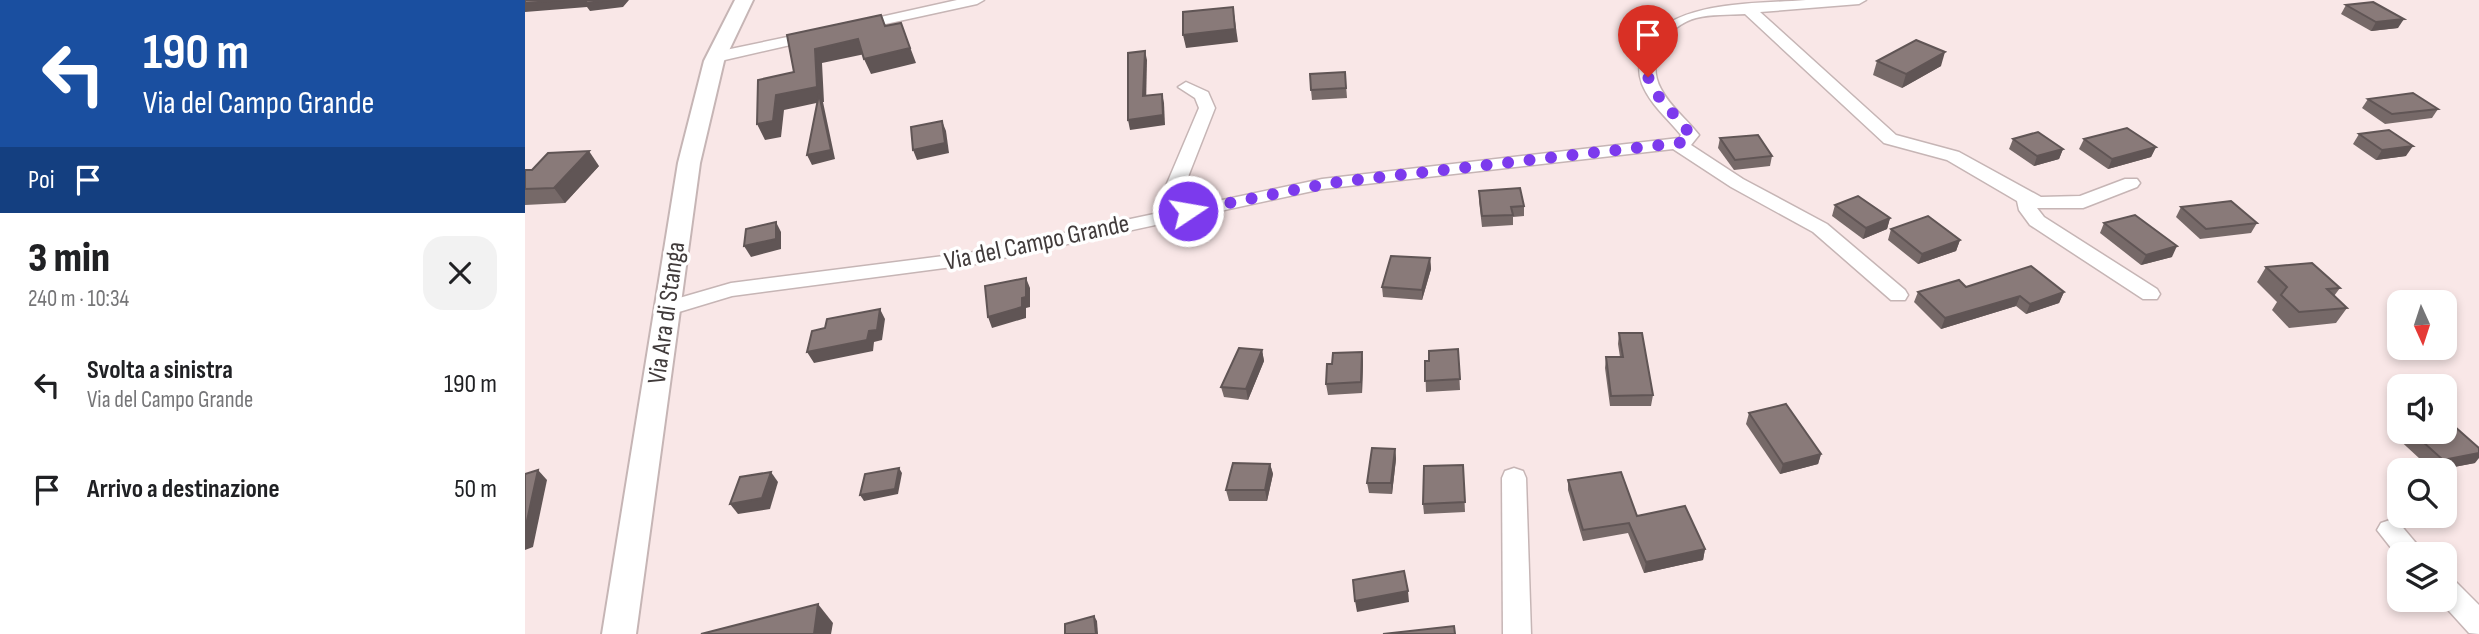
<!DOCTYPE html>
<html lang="it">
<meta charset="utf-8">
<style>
:root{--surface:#fff;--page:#f2f2f2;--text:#202124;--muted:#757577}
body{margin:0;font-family:"Sofia Sans Condensed",sans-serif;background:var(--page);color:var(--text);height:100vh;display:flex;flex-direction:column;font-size:26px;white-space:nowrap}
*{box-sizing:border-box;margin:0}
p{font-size:23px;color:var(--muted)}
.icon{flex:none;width:38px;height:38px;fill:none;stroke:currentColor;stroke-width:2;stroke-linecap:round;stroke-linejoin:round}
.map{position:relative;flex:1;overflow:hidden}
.drawer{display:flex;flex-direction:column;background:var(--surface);width:525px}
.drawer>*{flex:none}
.hud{background:#1a4fa0;color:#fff;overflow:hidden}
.needle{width:46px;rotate:177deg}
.controls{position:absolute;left:1862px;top:290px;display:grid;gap:14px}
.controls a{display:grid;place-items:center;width:70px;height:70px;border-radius:14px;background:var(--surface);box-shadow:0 4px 10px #0003;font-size:35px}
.pin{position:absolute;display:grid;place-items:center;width:60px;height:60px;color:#fff;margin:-72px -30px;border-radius:50% 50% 50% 0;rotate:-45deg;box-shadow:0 0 7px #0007}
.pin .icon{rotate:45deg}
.me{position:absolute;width:77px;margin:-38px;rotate:78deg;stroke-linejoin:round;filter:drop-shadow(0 0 5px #0008)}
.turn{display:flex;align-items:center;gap:24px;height:147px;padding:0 28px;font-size:32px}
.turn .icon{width:91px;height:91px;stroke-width:2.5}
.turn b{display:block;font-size:49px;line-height:60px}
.then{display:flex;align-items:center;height:66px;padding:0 28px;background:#0003;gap:14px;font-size:26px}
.round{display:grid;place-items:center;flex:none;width:74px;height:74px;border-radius:21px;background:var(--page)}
.overview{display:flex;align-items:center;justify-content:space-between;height:119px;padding:0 28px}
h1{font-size:42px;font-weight:800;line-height:52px}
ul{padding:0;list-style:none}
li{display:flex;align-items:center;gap:21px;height:105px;padding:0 28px}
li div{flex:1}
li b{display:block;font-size:26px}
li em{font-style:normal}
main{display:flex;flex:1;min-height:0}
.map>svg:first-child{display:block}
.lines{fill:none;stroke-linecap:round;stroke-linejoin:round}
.minor-casing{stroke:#c6b5b5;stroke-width:3}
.tertiary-casing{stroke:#c6b5b5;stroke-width:4}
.minor{fill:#fff;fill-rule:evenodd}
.tertiary{fill:#fff;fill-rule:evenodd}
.wall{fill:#766968}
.shaded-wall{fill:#605555}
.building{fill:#897a79;stroke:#605555;stroke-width:2}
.route{stroke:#7c3aed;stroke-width:12;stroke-dasharray:0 21.6}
.labels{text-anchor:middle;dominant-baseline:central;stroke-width:7;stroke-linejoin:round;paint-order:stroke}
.street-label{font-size:26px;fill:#413b3b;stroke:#fff}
</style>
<main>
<section class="drawer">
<div class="hud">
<div class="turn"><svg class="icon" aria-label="left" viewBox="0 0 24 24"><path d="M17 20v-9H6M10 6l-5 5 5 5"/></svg><div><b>190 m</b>Via del Campo Grande</div></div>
<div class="then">Poi<svg class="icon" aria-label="arrive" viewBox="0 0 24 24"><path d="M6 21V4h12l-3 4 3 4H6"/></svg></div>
</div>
<div class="overview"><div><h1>3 min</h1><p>240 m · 10:34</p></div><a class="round"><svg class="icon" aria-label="close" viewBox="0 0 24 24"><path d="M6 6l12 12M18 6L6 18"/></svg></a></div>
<ul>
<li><svg class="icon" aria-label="left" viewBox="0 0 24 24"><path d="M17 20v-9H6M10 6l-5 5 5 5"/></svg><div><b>Svolta a sinistra</b><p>Via del Campo Grande</p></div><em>190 m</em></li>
<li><svg class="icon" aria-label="arrive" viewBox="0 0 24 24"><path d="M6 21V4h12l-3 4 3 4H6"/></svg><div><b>Arrivo a destinazione</b></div><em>50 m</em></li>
</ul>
</section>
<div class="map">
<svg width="1954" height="634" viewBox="0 0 1954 634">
<rect width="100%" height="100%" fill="#f9e7e7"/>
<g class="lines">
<g class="minor-casing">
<g id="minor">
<path d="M 432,0 L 459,0 L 452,4 L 333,30 L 326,26 L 333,22 Z"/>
<path d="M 1281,0 L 1341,0 L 1334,4 L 1235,12 L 1371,135 L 1434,152 L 1516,197 L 1555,196 L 1600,179 L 1612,179 L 1615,183 L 1612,187 L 1558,208 L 1512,208 L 1519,217 L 1632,289 L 1635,294 L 1632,299 L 1618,299 L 1505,225 L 1494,210 L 1492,201 L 1422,160 L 1359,143 L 1220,14 C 1204,15 1186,14 1171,18 C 1141,26 1120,60 1136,89 C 1145,107 1162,119 1174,135 L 1166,145 L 1218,179 L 1302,224 L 1380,290 L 1383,295 L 1380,300 L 1366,300 L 1288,232 L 1206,187 L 1148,149 L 797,189 L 450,264 L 207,296 L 144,315 L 134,308 L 137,303 L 206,283 L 450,252 L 629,214 L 674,108 L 670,98 L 653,87 L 661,82 L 683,92 L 690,108 L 650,210 L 797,179 L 1154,138 L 1156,135 C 1143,119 1125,104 1117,84 C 1112,70 1114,56 1122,43 C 1151,0 1231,4 1281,0 Z"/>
<path d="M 291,31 L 296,32 L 296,38 L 191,62 L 183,57 L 191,52 Z"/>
<path d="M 989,468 L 998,471 L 1001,478 L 1006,634 L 978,634 L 977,478 L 980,471 Z"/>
<path d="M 1865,520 L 1874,523 L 1901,555 L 1874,555 L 1874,558 L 1852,530 L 1856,523 Z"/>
<path d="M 1920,577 L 1929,580 L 1954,605 L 1954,634 L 1944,633 L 1914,600 L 1920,600 Z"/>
</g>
</g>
<g class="tertiary-casing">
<path id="tertiary" d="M 210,0 L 228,0 L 199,61 L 175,163 L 111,634 L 77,634 L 153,163 L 179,61 Z"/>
</g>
<use href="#minor" class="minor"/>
<use href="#tertiary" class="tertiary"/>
</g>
<g class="wall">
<path d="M 1821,5 L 1873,28 L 1846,31 L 1816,14 Z"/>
<path d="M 1352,61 L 1416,66 L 1377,88 L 1348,75 Z"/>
<path d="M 820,72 L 822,98 L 787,100 L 786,90 Z"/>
<path d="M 1843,99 L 1913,109 L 1907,118 L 1860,124 L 1837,108 Z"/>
<path d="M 1834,134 L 1881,156 L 1851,160 L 1828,144 Z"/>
<path d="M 1195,138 L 1247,156 L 1245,166 L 1209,170 L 1193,148 Z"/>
<path d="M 1488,139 L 1538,149 L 1534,159 L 1509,166 L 1484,149 Z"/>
<path d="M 1559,139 L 1631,147 L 1626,157 L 1583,169 L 1554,149 Z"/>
<path d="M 74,166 L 40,203 L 0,205 L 0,170 Z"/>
<path d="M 954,191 L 999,206 L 999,216 L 988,217 L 988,225 L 957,227 L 954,201 Z"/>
<path d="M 1310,205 L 1365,218 L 1362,229 L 1338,239 L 1307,216 Z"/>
<path d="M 1656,207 L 1732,223 L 1726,233 L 1675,239 L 1651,217 Z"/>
<path d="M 1579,223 L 1647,257 L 1616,265 L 1575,233 Z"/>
<path d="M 1366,229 L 1435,240 L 1431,251 L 1393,264 L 1363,240 Z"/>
<path d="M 905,258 L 906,269 L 897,300 L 858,297 L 857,287 Z"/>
<path d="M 1741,267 L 1815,288 L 1809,296 L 1822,308 L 1811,323 L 1764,328 L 1747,310 L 1752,302 L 1732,282 Z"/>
<path d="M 1441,287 L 1539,292 L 1534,303 L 1501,314 L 1491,306 L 1416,329 L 1389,302 L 1393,292 Z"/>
<path d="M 1094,333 L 1128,395 L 1126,406 L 1085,406 L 1080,368 L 1081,357 L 1095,357 L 1093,344 Z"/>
<path d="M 933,349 L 935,390 L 901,392 L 900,361 L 904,361 Z"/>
<path d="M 737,350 L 739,361 L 723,400 L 699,397 L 696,387 Z"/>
<path d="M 837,352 L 838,362 L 837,393 L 803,395 L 801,384 L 807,364 Z"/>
<path d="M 1224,413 L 1296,454 L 1293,464 L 1255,474 L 1221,424 Z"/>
<path d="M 1874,428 L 1874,432 L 1920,432 L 1950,463 L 1908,471 L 1869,435 Z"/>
<path d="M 870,449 L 871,459 L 867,494 L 844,493 L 842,483 Z"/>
<path d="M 745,464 L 748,474 L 742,501 L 704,501 L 701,490 Z"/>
<path d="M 938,465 L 940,512 L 899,514 L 898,504 Z"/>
<path d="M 1043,480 L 1112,516 L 1180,549 L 1178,560 L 1119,573 L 1103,533 L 1058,541 L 1043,490 Z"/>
</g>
<g class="shaded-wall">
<path d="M 39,0 L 104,0 L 98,7 L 65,11 L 62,7 L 0,12 L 0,3 Z"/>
<path d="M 708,7 L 713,42 L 661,48 L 658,35 Z"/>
<path d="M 1879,19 L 1873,28 L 1846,31 L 1851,22 Z"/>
<path d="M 376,23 L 391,63 L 346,74 L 339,59 Z"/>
<path d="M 333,39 L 340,54 L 297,63 L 299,102 L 298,102 L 310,159 L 287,165 L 282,155 L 296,102 L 259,110 L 256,137 L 240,140 L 232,124 L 251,95 L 290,49 Z"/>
<path d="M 620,51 L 622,60 L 621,106 L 618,96 Z"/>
<path d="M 1420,52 L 1416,66 L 1377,88 L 1381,74 Z"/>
<path d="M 637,94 L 639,103 L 640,125 L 605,130 L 603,120 Z"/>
<path d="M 417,121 L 421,131 L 424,153 L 392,160 L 388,150 Z"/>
<path d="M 1888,146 L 1881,156 L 1851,160 L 1857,150 Z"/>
<path d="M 1631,147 L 1626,157 L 1583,169 L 1587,159 Z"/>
<path d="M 1538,149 L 1534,159 L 1509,166 L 1512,156 Z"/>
<path d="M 64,151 L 74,166 L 40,203 L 29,188 Z"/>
<path d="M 1365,218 L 1362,229 L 1338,239 L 1341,228 Z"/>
<path d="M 251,222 L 256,232 L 256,249 L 226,257 L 219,246 Z"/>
<path d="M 1435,240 L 1431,251 L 1393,264 L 1397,254 Z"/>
<path d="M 1652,246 L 1647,257 L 1616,265 L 1621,255 Z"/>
<path d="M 905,258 L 906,269 L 897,300 L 897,290 Z"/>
<path d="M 501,278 L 505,288 L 505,307 L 501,308 L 501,318 L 467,328 L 463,317 L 497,298 Z"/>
<path d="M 1539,292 L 1534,303 L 1501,314 L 1505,304 Z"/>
<path d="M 1495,296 L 1491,306 L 1416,329 L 1420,318 Z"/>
<path d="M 355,309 L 360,319 L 357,340 L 349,342 L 348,351 L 289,363 L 282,352 L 344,331 Z"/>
<path d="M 737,350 L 739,361 L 723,400 L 721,389 Z"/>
<path d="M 837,352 L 838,362 L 837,393 L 836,382 Z"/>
<path d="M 870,449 L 871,459 L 867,494 L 866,483 Z"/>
<path d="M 1954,453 L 1954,458 L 1950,463 L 1908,471 L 1918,460 Z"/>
<path d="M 1296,454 L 1293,464 L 1255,474 L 1258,464 Z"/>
<path d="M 745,464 L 748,474 L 742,501 L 740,490 Z"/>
<path d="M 374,468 L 377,473 L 373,494 L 339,501 L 335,495 Z"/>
<path d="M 13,470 L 22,480 L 8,547 L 0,550 L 0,530 Z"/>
<path d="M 246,472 L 253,482 L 245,509 L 213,514 L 205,504 Z"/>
<path d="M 1180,549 L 1178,560 L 1119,573 L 1121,562 Z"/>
<path d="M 883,591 L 884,602 L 832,612 L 830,601 Z"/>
<path d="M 293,604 L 308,623 L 306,634 L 289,634 Z"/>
<path d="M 569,616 L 572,621 L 573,634 L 571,634 Z"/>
</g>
<g class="building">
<path d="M 0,0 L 39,0 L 0,3 Z"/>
<path d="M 62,0 L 86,0 L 60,3 Z"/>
<path d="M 1848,2 L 1879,19 L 1851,22 L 1821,5 Z"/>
<path d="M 708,7 L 710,29 L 658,35 L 658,12 Z"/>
<path d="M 356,15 L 360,26 L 376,23 L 385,48 L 339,59 L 333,39 L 290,49 L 292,87 L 251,95 L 248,121 L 232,124 L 233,80 L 269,72 L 262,35 Z"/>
<path d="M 1391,40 L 1420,52 L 1381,74 L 1352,61 Z"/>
<path d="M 620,51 L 618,96 L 637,94 L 638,115 L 603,120 L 603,53 Z"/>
<path d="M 820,72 L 821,88 L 786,90 L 785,74 Z"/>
<path d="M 1888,93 L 1913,109 L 1867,114 L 1843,99 Z"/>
<path d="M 294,94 L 306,150 L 282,155 Z"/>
<path d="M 417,121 L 420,143 L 388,150 L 386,127 Z"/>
<path d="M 1602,128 L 1631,147 L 1587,159 L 1559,139 Z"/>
<path d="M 1864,130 L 1888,146 L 1857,150 L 1834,134 Z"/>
<path d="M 1513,132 L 1538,149 L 1512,156 L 1488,139 Z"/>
<path d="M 1233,135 L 1247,156 L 1210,160 L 1195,138 Z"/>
<path d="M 64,151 L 29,188 L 0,189 L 0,170 L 7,170 L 23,153 Z"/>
<path d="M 995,188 L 999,206 L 986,207 L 988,215 L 957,216 L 954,191 Z"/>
<path d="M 1333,196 L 1365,218 L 1341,228 L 1310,205 Z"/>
<path d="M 1706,201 L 1732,223 L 1681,229 L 1656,207 Z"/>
<path d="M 1610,215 L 1652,246 L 1621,255 L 1579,223 Z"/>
<path d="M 1403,216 L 1435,240 L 1397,254 L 1366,229 Z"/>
<path d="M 251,222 L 251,239 L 219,246 L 221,229 Z"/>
<path d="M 866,256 L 905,258 L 897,290 L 857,287 Z"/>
<path d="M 1787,263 L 1815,288 L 1802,289 L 1822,308 L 1774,312 L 1756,295 L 1762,287 L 1741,267 Z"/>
<path d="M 1506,266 L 1539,292 L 1505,304 L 1495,296 L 1420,318 L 1393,292 L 1434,280 L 1441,287 Z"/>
<path d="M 501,278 L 501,297 L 497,298 L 497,307 L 463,317 L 460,286 Z"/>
<path d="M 355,309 L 352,330 L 344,331 L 342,340 L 282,352 L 287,331 L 300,328 L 302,319 Z"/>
<path d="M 1094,333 L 1117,333 L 1128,395 L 1086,396 L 1081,357 L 1098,357 Z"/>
<path d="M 714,348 L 737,350 L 721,389 L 696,387 Z"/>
<path d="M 933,349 L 935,379 L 900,381 L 900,361 L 904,361 L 904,351 Z"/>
<path d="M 837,352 L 836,382 L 801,384 L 802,364 L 807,364 L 808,353 Z"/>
<path d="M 1261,404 L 1296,454 L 1258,464 L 1224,413 Z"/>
<path d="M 1920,418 L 1954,448 L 1954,453 L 1918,460 L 1887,432 L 1920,432 Z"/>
<path d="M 847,448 L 870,449 L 866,483 L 842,483 Z"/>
<path d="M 708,463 L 745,464 L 740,490 L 701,490 Z"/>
<path d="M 938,465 L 940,502 L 898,504 L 899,466 Z"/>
<path d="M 374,468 L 370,489 L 335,495 L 340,474 Z"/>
<path d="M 13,470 L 0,530 L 0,474 Z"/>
<path d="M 246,472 L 237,498 L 205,504 L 215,477 Z"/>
<path d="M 1096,472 L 1112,516 L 1160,506 L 1180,549 L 1121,562 L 1104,523 L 1058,530 L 1043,480 Z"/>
<path d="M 879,571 L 883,591 L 830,601 L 828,580 Z"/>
<path d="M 293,604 L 289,634 L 176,634 Z"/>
<path d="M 569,616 L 571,634 L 540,634 L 540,624 Z"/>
<path d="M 929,626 L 930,634 L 858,634 Z"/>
</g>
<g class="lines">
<path class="route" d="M 663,211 L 805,183 L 1161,142 L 1166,135 L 1129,91 L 1123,77"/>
</g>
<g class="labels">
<g class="street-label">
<text transform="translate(512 243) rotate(-12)">Via del Campo Grande</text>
<text transform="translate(142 313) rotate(-82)">Via Ara di Stanga</text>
</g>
</g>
</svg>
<div class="controls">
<a><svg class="needle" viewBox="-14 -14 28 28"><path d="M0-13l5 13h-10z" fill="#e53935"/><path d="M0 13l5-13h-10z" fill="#757577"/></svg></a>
<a><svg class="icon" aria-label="sound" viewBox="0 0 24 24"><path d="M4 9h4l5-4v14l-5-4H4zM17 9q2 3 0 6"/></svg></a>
<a><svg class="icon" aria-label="search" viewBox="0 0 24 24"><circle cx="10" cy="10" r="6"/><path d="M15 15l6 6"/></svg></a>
<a><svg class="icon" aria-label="layers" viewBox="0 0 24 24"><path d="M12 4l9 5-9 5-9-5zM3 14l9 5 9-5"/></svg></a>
</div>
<div class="pin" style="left:1123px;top:77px;background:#d93025"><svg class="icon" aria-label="arrive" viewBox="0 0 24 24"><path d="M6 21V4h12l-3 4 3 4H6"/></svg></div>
<svg class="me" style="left:663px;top:211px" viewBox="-20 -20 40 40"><circle r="17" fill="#7c3aed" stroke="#fff" stroke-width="3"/><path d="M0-11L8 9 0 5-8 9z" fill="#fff"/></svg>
</div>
</main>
